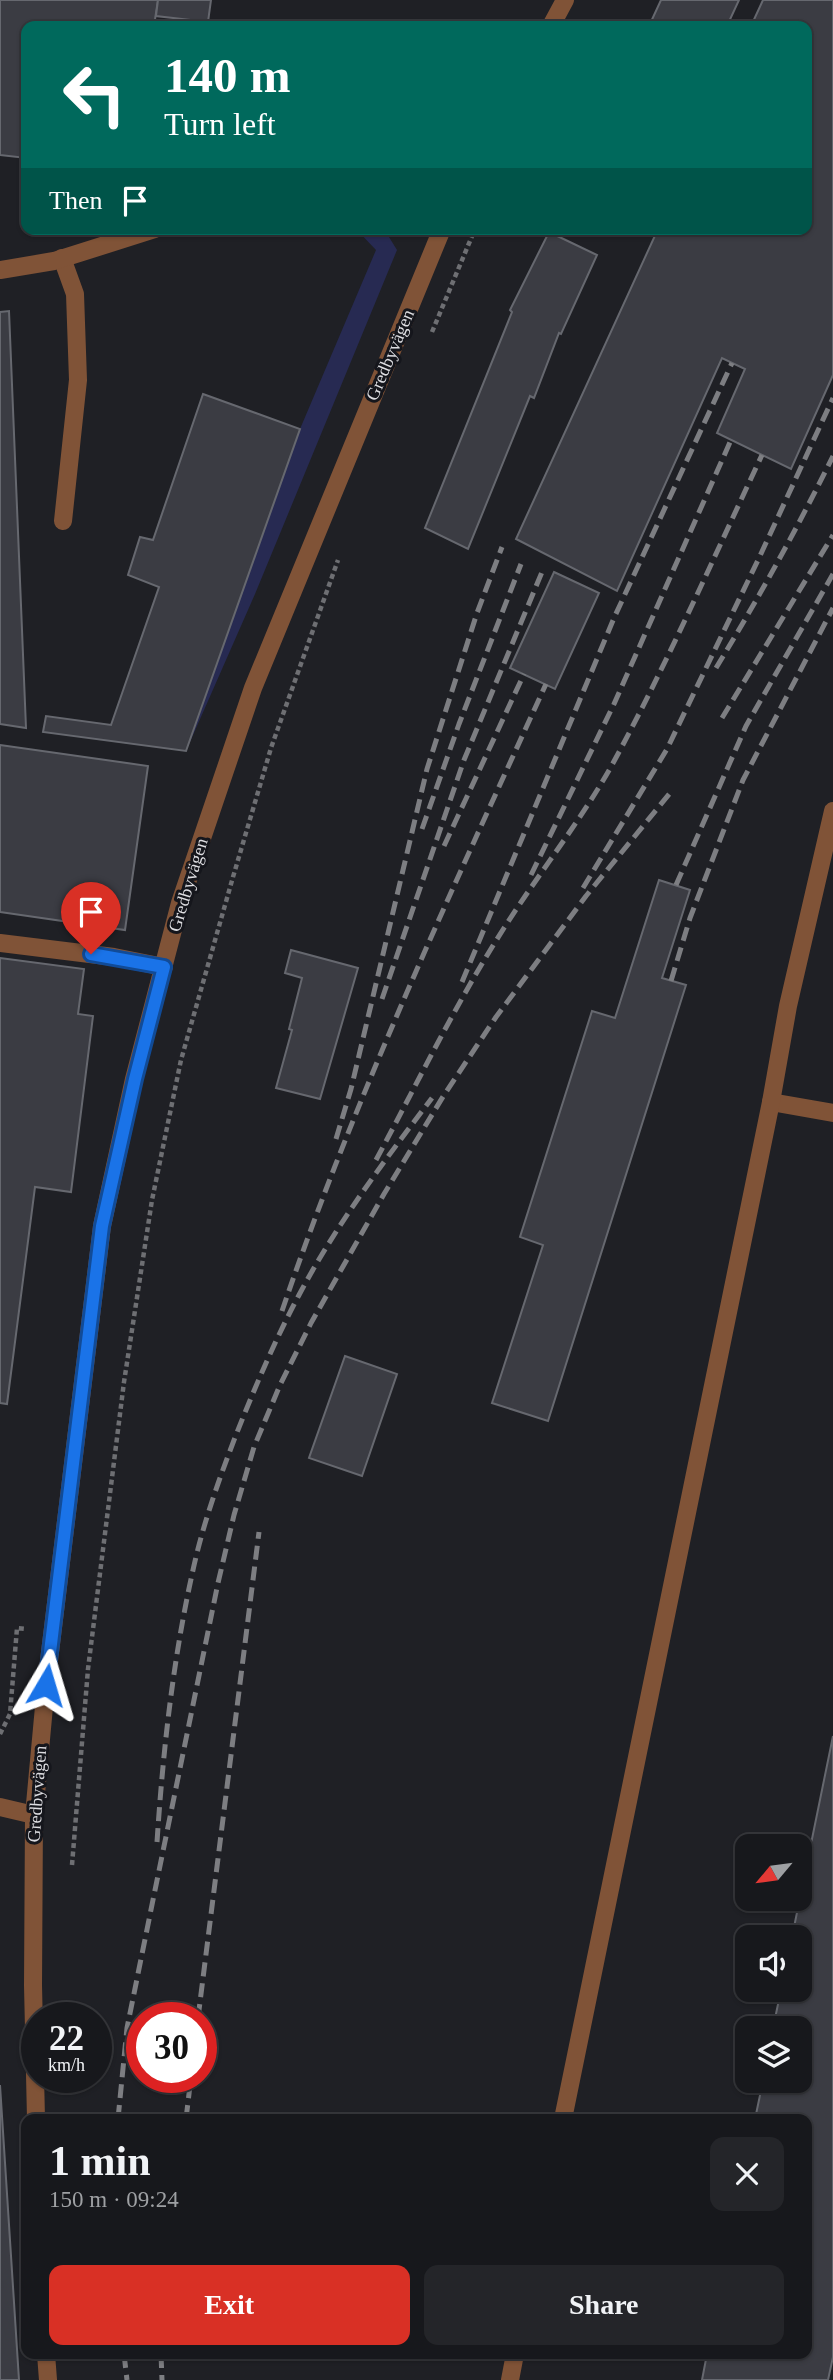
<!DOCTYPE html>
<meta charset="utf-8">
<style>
:root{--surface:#17181c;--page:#242529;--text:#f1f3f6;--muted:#9ea0a3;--line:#36373b;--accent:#d93025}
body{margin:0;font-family:"Times New Roman",serif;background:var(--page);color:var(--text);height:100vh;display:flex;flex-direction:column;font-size:26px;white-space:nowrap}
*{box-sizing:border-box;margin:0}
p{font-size:23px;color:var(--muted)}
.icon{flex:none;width:38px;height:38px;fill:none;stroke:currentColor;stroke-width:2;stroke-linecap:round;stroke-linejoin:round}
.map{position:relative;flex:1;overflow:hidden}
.details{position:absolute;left:21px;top:2114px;width:791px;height:245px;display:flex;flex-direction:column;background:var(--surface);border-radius:14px;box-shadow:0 2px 5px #0004,0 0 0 2px var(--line)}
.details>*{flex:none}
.guide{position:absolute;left:21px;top:21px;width:791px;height:214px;border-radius:14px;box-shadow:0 2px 5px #0004,0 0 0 2px var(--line);background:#00695c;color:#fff;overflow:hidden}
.needle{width:46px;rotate:241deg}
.tools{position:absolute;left:735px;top:1834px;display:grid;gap:14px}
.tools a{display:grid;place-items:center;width:77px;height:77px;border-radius:14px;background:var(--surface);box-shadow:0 2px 5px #0004,0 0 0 2px var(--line);font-size:35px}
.speed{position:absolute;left:21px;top:2002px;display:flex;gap:14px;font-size:35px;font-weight:700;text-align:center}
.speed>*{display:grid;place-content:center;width:91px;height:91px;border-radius:50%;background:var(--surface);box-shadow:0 2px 5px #0004,0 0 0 2px var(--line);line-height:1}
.speed small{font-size:18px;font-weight:400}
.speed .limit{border:10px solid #d22;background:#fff;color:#111}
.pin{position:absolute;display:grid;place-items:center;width:60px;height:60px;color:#fff;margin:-72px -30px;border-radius:50% 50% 50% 0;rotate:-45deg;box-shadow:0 0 7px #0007}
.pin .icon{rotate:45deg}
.me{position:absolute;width:77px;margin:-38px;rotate:7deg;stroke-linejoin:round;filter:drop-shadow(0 0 5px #0008)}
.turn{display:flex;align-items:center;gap:24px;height:147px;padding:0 28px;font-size:32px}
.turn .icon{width:91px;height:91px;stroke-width:2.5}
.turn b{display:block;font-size:49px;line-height:60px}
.then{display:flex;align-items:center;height:66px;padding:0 28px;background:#0003;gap:14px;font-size:26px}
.round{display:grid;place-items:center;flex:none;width:74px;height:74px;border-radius:14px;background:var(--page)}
.overview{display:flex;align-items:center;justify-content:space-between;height:119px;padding:0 28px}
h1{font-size:42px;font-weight:700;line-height:52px}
.primary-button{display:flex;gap:14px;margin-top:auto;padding:14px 28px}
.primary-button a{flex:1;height:80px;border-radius:14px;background:var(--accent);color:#fff;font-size:28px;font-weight:700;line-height:80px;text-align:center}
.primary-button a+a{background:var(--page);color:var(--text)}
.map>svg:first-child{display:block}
.green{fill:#272a52}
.building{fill:#3b3c43;stroke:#66686f;stroke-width:2}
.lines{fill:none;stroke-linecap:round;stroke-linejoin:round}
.path{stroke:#6e6f73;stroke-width:4.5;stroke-dasharray:5 3.5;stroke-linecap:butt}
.lane{stroke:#805337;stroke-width:18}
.street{stroke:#805337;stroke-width:18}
.rail{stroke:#7d7e82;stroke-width:5;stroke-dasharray:14 7;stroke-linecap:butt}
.route-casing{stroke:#114b97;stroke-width:18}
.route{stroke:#1a73e8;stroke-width:12}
.labels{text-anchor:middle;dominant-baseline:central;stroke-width:6;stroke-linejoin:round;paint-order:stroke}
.street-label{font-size:18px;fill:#dddde1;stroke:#15161c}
</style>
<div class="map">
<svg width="833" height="2380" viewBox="0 0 833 2380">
<rect width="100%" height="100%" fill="#1f2025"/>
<path class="green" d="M 356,229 L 384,229 L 397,250 L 255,594 L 186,751 L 300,429 L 376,250 Z"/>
<g class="building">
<path d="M 0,0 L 158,0 L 154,26 L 26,26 L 26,158 L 0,155 Z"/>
<path d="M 158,0 L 211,0 L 208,22 L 156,16 Z"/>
<path d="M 661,0 L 739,0 L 727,26 L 649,26 Z"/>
<path d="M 763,0 L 833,0 L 833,375 L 791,469 L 717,433 L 745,369 L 722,358 L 617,591 L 516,539 L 658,229 L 807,229 L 807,26 L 751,26 Z"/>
<path d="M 549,232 L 597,255 L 561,334 L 559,333 L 534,398 L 530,396 L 468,549 L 425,528 L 512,312 L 510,310 Z"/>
<path d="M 9,311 L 26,728 L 0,724 L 0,312 Z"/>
<path d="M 203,394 L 300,429 L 186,751 L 43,732 L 46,716 L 111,725 L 159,587 L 128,575 L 140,537 L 153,540 Z"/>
<path d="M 554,572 L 599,593 L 555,689 L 510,668 Z"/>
<path d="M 0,745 L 148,766 L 125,930 L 0,912 Z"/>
<path d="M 659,880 L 690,890 L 662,978 L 686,985 L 548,1421 L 492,1403 L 543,1245 L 520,1237 L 592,1011 L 615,1018 Z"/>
<path d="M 291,950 L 358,968 L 320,1099 L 276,1088 L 292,1030 L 289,1029 L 302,978 L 285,973 Z"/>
<path d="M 0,958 L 84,969 L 78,1014 L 93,1016 L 71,1192 L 35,1187 L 7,1404 L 0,1403 Z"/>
<path d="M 345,1356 L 397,1374 L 362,1476 L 309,1458 Z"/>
<path d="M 833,1736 L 833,2357 L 828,2380 L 702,2380 L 707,2354 L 807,2354 L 807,2119 L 755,2119 L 763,2081 L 800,2081 L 800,2028 L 773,2028 L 781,1990 L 800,1990 L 800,1937 L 792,1937 Z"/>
<path d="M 0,2085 L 19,2380 L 0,2380 Z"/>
</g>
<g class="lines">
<g class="path">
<path d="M 432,332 L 475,229"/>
<path d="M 0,1734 L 10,1714 L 17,1628 L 27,1629"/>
<path d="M 72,1865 L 88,1669 L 124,1382 L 152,1200 L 181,1060 L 233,877 L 271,748 L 338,560"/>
</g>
<g class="lane">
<path d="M 62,258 L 75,294 L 78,380 L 63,521"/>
<path d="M 0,943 L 114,957 L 164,967"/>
<path d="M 771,1102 L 833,1113"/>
<path d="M 563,2119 L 771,1102 L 788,1006 L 833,811"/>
<path d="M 510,2380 L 515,2354"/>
</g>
<g class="street">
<path d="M 551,26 L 565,0"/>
<path d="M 0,270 L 54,261 L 155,229"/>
<path d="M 0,1807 L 34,1815"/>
<path d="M 36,2119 L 33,1985 L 34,1815 L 46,1685 L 102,1226 L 134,1079 L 180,903 L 253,688 L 442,229"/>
<path d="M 46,2354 L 48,2380"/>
</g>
<g class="rail">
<path d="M 716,668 C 758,599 797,529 833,456"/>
<path d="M 722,718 L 833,535"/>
<path d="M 422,829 L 459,724 L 521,564"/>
<path d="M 444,846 L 524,674"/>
<path d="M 531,875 L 614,704 L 731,440"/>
<path d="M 676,885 L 746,726 L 833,574"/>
<path d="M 583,888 L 667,749 L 759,558 L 833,398"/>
<path d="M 671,981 L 690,918 L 743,780 L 833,608"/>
<path d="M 462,982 L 614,618 L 732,363"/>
<path d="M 382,999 L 464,760 L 542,572"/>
<path d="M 336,1139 L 351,1089 L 427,769 L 477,613 L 502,547"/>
<path d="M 376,1160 C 418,1082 456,1003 504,928 C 539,873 580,822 612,765 C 667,664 713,559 762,455"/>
<path d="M 282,1311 C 355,1096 452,890 546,684"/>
<path d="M 157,1842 C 163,1751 173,1659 193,1570 C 203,1524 219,1479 236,1435 C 255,1387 275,1340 299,1295 C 336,1225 384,1161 432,1098"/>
<path d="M 198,2018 L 259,1532"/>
<path d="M 118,2119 L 127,2028 L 154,1895 L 218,1583 L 234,1515 L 254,1447 L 280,1385 L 311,1323 L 384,1194 L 444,1095 L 496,1017 L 586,896 L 670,793"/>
<path d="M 186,2119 L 191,2077"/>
<path d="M 124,2354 L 127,2380"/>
<path d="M 161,2354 L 162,2380"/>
</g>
</g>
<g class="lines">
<g class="route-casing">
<path id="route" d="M 46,1685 L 102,1226 L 135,1079 L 164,967 L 91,954"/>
</g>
<use href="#route" class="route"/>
</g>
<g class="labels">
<g class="street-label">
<text transform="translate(390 355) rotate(-67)">Gredbyvägen</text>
<text transform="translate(188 885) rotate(-73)">Gredbyvägen</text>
<text transform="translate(37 1794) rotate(-86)">Gredbyvägen</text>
</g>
</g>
</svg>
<div class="tools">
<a><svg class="needle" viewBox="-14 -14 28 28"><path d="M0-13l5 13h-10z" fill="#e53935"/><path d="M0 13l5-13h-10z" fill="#9ea0a3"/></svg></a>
<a><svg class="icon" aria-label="sound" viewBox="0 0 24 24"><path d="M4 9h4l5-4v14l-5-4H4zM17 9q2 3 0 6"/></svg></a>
<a><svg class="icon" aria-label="layers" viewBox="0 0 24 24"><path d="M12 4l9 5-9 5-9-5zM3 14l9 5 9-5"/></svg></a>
</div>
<div class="speed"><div>22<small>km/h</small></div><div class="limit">30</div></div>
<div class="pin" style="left:91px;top:954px;background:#d93025"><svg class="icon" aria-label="arrive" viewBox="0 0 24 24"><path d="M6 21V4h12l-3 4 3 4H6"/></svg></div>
<svg class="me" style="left:46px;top:1685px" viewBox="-20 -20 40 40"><path d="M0-17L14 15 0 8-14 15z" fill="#1a73e8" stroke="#fff" stroke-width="4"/></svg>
<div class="guide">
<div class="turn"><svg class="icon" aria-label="left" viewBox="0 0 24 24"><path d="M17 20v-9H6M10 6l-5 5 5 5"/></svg><div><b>140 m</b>Turn left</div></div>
<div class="then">Then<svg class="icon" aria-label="arrive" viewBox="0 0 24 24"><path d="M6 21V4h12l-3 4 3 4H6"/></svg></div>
</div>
<section class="details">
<div class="overview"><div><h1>1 min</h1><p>150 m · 09:24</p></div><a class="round"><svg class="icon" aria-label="close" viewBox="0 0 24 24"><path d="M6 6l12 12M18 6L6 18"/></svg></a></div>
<div class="primary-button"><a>Exit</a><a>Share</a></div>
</section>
</div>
